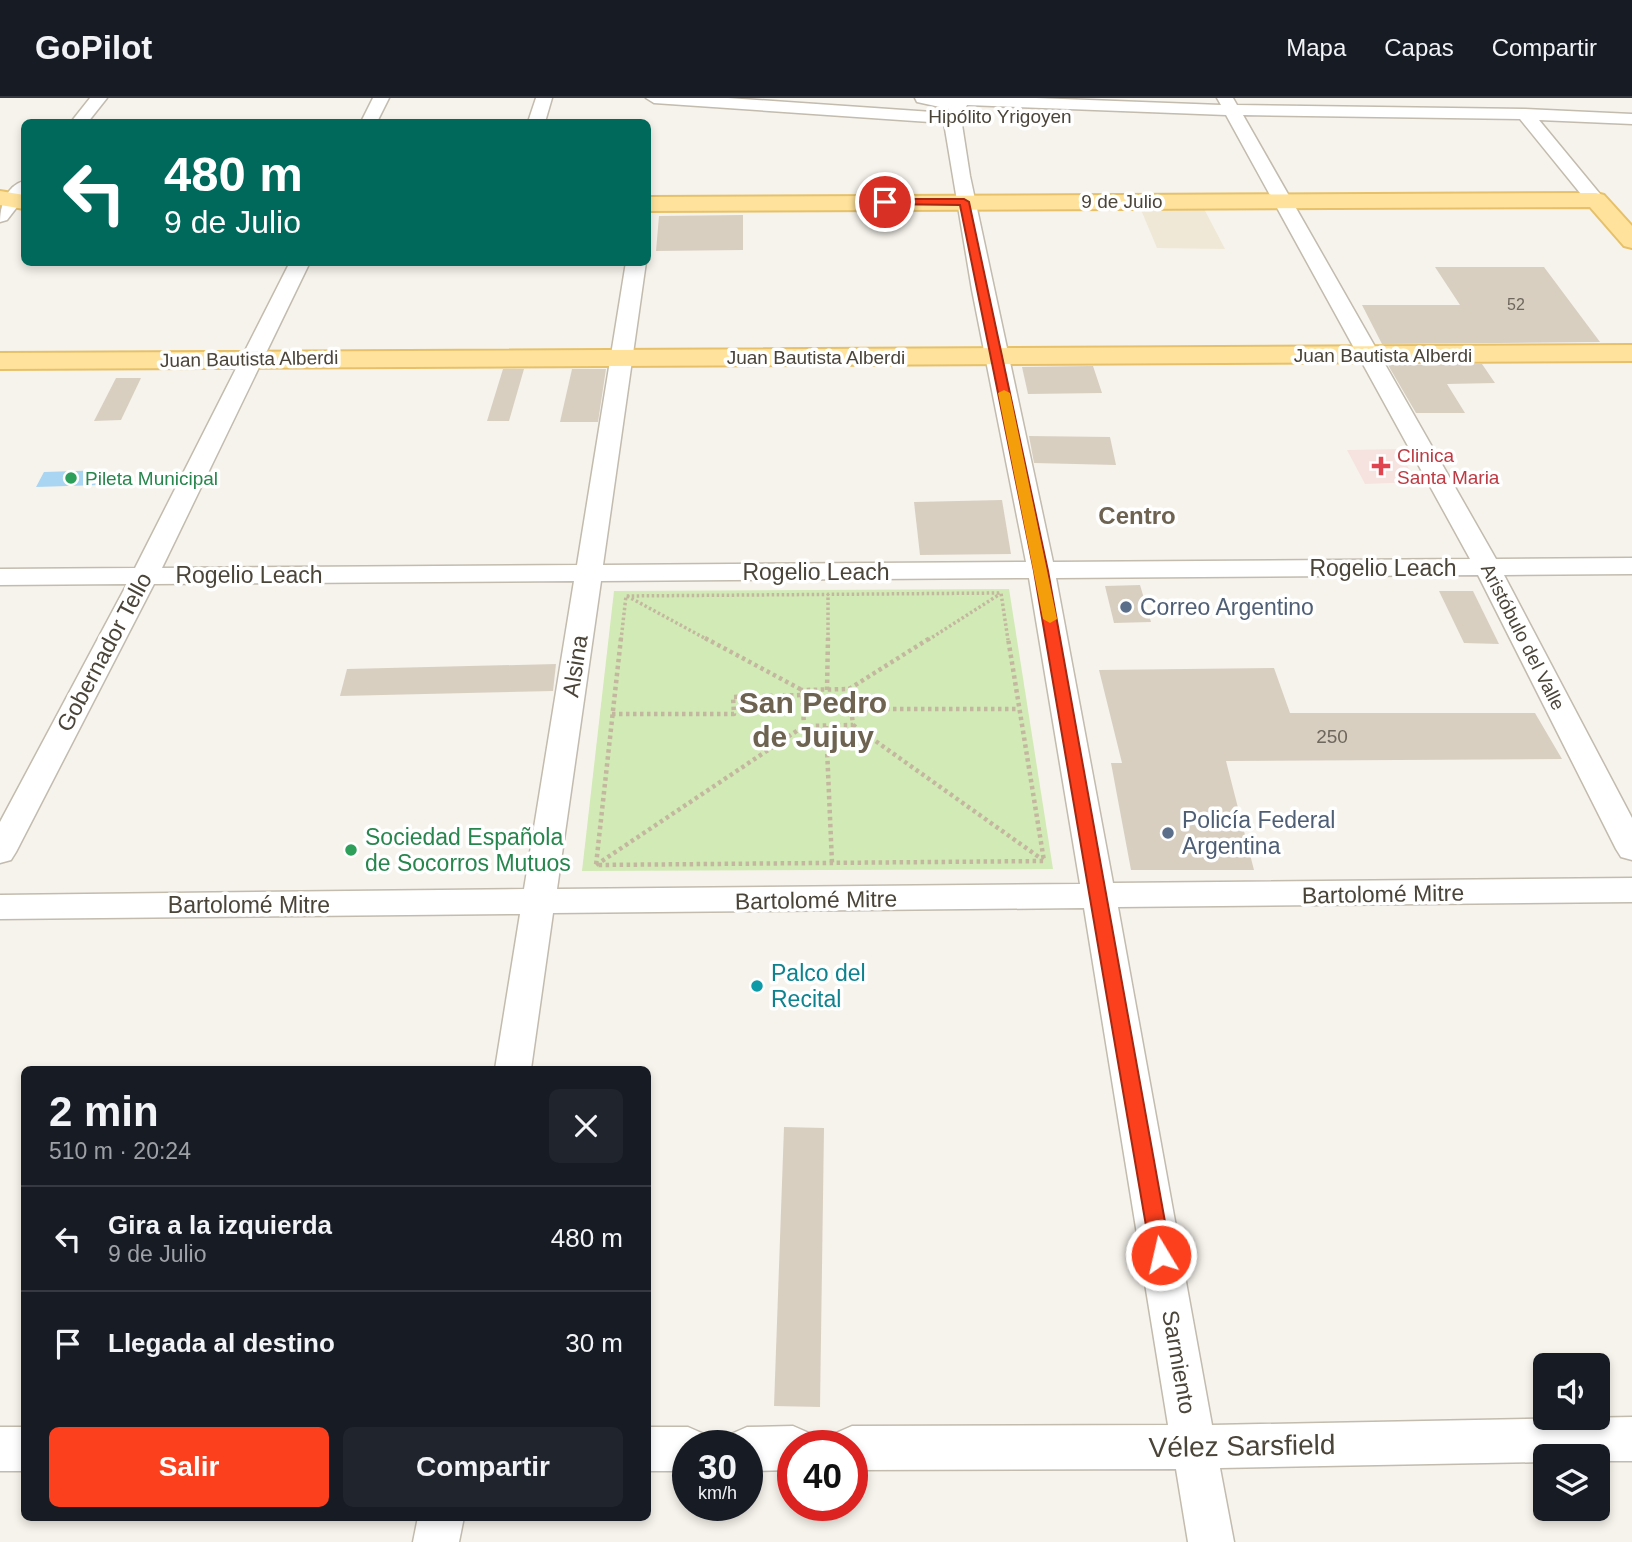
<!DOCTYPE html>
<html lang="es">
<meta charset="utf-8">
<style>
:root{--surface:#171b24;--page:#20242c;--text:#f1f3f6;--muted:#9ea1a6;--line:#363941;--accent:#fc3f1d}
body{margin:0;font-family:Arial,sans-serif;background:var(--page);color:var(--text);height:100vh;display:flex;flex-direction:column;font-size:26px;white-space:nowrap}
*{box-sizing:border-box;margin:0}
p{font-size:23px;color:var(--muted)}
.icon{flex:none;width:38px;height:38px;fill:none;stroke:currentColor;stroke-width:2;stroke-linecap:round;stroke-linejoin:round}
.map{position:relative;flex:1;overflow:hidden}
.drawer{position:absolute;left:21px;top:968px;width:630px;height:455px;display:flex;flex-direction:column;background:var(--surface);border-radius:10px;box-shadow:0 4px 10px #0003}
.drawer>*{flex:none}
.banner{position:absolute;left:21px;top:21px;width:630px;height:147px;border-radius:10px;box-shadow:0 4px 10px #0003;background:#00695c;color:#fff;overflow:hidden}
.fabs{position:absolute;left:1533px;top:1255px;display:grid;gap:14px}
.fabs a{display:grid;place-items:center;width:77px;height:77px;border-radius:10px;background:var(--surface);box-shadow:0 4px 10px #0003;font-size:35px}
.speed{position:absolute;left:672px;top:1332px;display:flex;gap:14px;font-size:35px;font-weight:700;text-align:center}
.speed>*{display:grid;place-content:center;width:91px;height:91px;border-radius:50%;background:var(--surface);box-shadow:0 4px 10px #0003;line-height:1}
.speed small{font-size:18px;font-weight:400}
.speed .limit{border:10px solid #d22;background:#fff;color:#111}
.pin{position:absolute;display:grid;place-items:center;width:60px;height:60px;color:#fff;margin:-30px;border:4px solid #fff;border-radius:50%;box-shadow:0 2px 7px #0007}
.me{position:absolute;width:77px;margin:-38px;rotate:351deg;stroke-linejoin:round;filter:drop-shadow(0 0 5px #0008)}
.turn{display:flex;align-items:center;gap:24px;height:147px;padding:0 28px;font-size:32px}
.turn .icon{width:91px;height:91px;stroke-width:2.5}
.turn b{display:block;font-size:49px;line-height:60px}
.round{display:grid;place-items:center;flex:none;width:74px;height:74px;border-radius:10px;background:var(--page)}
.summary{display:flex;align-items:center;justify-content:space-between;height:119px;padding:0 28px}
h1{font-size:42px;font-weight:800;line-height:52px}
.action{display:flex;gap:14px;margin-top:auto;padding:14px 28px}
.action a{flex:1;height:80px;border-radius:10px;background:var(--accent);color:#fff;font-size:28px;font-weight:800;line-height:80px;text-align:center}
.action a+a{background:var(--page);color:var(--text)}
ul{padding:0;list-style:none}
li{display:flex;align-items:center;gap:21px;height:105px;padding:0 28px;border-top:2px solid var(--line)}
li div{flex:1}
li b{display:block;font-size:26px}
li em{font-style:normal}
header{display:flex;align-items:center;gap:42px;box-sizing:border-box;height:98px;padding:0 35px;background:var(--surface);border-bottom:2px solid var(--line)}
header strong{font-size:33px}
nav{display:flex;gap:38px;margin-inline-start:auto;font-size:24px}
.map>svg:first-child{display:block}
.education{fill:#efe8d6}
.medical{fill:#f6e3e0}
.green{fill:#d2eab5}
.water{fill:#a9d4f2}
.building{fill:#d8cfc1}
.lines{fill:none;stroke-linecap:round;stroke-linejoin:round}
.minor-casing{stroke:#c2bbae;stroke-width:3}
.major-casing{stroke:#e6c16a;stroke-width:4}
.path-far1{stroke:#c4b79f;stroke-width:3.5;stroke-dasharray:2.5 2.5;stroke-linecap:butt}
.path{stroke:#c4b79f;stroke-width:4.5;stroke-dasharray:3.5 3.5;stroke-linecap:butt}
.minor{fill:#fff;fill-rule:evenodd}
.major{fill:#ffe39c;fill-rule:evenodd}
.route{fill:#fc3f1d;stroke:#a42913;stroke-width:2}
.slow{fill:#f59e0b}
.health-dot{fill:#e0444e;stroke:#fff;stroke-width:2.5}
.leisure-dot{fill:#2e9e5b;stroke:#fff;stroke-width:2.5}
.service-dot{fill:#5c6f8a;stroke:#fff;stroke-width:2.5}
.culture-dot{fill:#0f9aa8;stroke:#fff;stroke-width:2.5}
.labels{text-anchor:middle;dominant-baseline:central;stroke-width:7;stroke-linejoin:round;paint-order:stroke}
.far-number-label{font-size:16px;fill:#6e675b}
.far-street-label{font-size:19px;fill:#4b4439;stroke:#fff}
.far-health-label{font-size:19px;fill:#be3a42;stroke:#fff;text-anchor:start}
.far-leisure-label{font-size:19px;fill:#27864d;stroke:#fff;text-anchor:start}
.number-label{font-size:19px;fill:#6e675b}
.street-label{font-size:23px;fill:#4b4439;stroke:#fff}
.service-label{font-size:23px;fill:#4e5e75;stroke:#fff;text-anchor:start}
.leisure-label{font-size:23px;fill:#27864d;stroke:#fff;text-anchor:start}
.culture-label{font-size:23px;fill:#0d838f;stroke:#fff;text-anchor:start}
.neighbourhood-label{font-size:24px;font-weight:bold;fill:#6e6250;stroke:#fff}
.near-street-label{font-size:28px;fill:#4b4439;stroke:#fff}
.district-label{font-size:30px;font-weight:bold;fill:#6e6250;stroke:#fff}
</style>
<header>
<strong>GoPilot</strong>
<nav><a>Mapa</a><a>Capas</a><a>Compartir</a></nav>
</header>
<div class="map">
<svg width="1632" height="1444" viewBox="0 0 1632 1444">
<rect width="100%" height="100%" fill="#f6f3ec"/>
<path class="education" d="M 1139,107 L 1202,107 L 1225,151 L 1157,150 Z"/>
<path class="medical" d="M 1397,351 L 1417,384 L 1365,386 L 1347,352 Z"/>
<path class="green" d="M 1009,491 L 1053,771 L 582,773 L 614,493 Z"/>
<path class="water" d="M 107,372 L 99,387 L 36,389 L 44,374 Z"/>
<g class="building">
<path d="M 743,117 L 743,152 L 656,153 L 659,118 Z"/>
<path d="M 1435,169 L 1544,169 L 1600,244 L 1382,246 L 1362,207 L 1460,207 Z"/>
<path d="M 1482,266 L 1495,285 L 1447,286 L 1465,315 L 1416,315 L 1388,267 Z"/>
<path d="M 1093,268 L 1102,295 L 1028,296 L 1022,269 Z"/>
<path d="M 503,271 L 524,271 L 509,323 L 487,323 Z"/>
<path d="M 572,271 L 606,271 L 598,324 L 560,324 Z"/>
<path d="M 116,280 L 141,280 L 121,322 L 94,323 Z"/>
<path d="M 1029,338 L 1110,339 L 1116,367 L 1034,365 Z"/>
<path d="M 1002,402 L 1011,456 L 920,457 L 914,404 Z"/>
<path d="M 1140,487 L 1151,524 L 1114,525 L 1105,488 Z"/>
<path d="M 1439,493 L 1473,493 L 1499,546 L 1464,545 Z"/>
<path d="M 556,566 L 553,593 L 340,598 L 347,571 Z"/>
<path d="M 1274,570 L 1290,615 L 1535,615 L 1562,661 L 1226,663 L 1254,772 L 1131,772 L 1111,665 L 1122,665 L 1099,572 Z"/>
<path d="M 784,1029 L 824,1030 L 820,1309 L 774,1308 Z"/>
</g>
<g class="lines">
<g class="minor-casing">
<g id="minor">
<path d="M 90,0 L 107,0 L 88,24 L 71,24 Z"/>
<path d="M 373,0 L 389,0 L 377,24 L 361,24 Z"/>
<path d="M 536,0 L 552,0 L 545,24 L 528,24 Z"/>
<path d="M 646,0 L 728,0 L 947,15 L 949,11 L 917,4 L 915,0 L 1036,0 L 1221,7 L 1217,0 L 1233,0 L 1237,7 L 1525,11 L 1632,16 L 1632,26 L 1539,22 L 1605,102 L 1596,108 L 1589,106 L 1520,21 L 1243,17 L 1496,461 L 1632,460 L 1632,476 L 1504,477 L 1632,720 L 1632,762 L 1621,759 L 1616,751 L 1478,477 L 1056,480 L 1113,785 L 1632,780 L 1632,804 L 1118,809 L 1212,1327 L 1632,1319 L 1632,1363 L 1598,1363 L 1598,1358 L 1545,1358 L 1545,1364 L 1220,1370 L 1234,1444 L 1188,1444 L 1176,1371 L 852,1372 L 852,1348 L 831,1348 L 836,1335 L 852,1328 L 1168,1327 L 1084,810 L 553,815 L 531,971 L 495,971 L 520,816 L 0,821 L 0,797 L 524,791 L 574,483 L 154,486 L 16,754 L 11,762 L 0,765 L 0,724 L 127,486 L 0,487 L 0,471 L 135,470 L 290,164 L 310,164 L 162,470 L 577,467 L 626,164 L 646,164 L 603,467 L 1026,464 L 972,192 L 944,25 L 654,5 ZM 967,7 L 1226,17 L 1470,461 L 1053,464 L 970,78 L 961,20 ZM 1029,480 L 1080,786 L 557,791 L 601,483 Z"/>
<path d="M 24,83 L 24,100 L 7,122 L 0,124 C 0,108 6,88 24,83 Z"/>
<path d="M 793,1328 L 809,1335 L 814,1348 L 793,1348 L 793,1372 L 747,1373 L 747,1348 L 726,1348 L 731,1336 L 747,1329 Z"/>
<rect x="0" y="1329" width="24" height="44"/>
<path d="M 648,1329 L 688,1329 L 704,1336 L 709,1348 L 688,1348 L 688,1373 L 648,1373 Z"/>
<path d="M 418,1419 L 464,1419 L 459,1444 L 413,1444 Z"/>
</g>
</g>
<g class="major-casing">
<g id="major">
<path d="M 0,93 L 24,97 L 24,111 L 0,107 Z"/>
<path d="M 1596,95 L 1604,97 L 1632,128 L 1632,150 L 1624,148 L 1590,109 L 648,113 L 648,99 Z"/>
<path d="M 1632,247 L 1632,263 L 0,271 L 0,255 Z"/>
</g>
</g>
<g class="path-far1">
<path d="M 627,498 L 708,542"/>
<path d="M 621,542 L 626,498 L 1001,495 L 1008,542"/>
<path d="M 828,542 L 828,496"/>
<path d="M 928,542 L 1000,496"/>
</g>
<g class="path">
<path d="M 621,540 L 596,767 L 1044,763 L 1008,540"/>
<path d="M 705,540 L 802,592"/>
<path d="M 849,591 L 930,540"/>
<path d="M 849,591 L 853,627 L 804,628 L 802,592 Z"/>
<path d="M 827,592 L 828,540"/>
<path d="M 851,611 L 1019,611"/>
<path d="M 612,616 L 734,616 L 733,599 L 803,597"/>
<path d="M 853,627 L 1043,762"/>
<path d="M 826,628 L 832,765"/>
<path d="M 596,767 L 804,628"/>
</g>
<use href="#minor" class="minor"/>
<use href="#major" class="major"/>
</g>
<path class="route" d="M 885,101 L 964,101 L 969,104 L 1048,473 L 1171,1157 L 1168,1163 L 1161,1166 L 1154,1163 L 1151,1157 L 1034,473 L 960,107 L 881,106 Z"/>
<path class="slow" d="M 1004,292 L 1010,295 L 1057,521 L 1050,525 L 1043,521 L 998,295 Z"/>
<path class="health-dot" d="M1377.5 357.5h7v7h7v7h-7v7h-7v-7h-7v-7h7z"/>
<g class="leisure-dot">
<circle cx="71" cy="380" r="7"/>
<circle cx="351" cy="752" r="7"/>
</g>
<g class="service-dot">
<circle cx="1126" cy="509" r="7"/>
<circle cx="1168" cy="735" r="7"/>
</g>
<circle class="culture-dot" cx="757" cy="888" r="7"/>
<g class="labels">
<g class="far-number-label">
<text x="1516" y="206">52</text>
</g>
<g class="far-street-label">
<text x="1000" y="18">Hipólito Yrigoyen</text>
<text x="1122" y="103">9 de Julio</text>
<text x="1383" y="257">Juan Bautista Alberdi</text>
<text x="816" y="259">Juan Bautista Alberdi</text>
<text transform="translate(249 261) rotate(-1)">Juan Bautista Alberdi</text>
<text transform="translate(1523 539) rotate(63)">Aristóbulo del Valle</text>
</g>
<g class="far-health-label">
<text x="1397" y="357">Clinica<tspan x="1397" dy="22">Santa Maria</tspan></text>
</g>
<g class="far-leisure-label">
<text x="85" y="380">Pileta Municipal</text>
</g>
<g class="number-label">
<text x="1332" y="638">250</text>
</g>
<g class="street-label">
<text x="1383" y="470">Rogelio Leach</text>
<text x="816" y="474">Rogelio Leach</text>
<text x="249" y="477">Rogelio Leach</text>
<text transform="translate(104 554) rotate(-62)">Gobernador Tello</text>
<text transform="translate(575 568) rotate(-81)">Alsina</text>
<text transform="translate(1383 796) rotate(-1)">Bartolomé Mitre</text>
<text transform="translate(816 802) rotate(-1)">Bartolomé Mitre</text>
<text x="249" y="807">Bartolomé Mitre</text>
<text transform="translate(1179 1264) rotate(80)">Sarmiento</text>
</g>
<g class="service-label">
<text x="1140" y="509">Correo Argentino</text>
<text x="1182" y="722">Policía Federal<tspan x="1182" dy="26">Argentina</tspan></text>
</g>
<g class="leisure-label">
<text x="365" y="739">Sociedad Española<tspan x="365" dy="26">de Socorros Mutuos</tspan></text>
</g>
<g class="culture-label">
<text x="771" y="875">Palco del<tspan x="771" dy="26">Recital</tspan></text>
</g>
<g class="neighbourhood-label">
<text x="1137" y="417">Centro</text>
</g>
<g class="near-street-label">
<text transform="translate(1242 1348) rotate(-1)">Vélez Sarsfield</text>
</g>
<g class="district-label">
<text x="813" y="604">San Pedro<tspan x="813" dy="34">de Jujuy</tspan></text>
</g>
</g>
</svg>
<div class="fabs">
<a><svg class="icon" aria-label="sound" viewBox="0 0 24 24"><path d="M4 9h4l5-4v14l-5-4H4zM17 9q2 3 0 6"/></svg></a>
<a><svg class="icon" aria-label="layers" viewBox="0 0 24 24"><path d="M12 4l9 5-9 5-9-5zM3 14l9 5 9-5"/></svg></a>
</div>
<div class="speed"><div>30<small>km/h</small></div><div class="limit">40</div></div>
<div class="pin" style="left:885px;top:104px;background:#d93025"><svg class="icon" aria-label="arrive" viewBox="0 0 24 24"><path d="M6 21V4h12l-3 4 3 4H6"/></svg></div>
<svg class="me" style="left:1161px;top:1157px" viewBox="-20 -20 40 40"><circle r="17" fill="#fc3f1d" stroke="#fff" stroke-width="3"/><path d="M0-11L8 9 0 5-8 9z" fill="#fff"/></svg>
<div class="banner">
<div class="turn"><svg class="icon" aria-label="left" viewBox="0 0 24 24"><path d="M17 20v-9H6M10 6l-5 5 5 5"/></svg><div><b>480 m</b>9 de Julio</div></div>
</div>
<section class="drawer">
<div class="summary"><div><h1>2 min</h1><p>510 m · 20:24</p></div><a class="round"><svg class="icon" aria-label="close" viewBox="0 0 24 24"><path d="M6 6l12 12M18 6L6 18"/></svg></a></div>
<ul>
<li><svg class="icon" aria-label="left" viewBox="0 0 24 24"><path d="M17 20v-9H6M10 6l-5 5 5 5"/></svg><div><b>Gira a la izquierda</b><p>9 de Julio</p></div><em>480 m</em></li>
<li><svg class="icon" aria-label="arrive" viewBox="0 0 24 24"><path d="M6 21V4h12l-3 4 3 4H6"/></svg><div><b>Llegada al destino</b></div><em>30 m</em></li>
</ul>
<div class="action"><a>Salir</a><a>Compartir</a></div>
</section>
</div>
